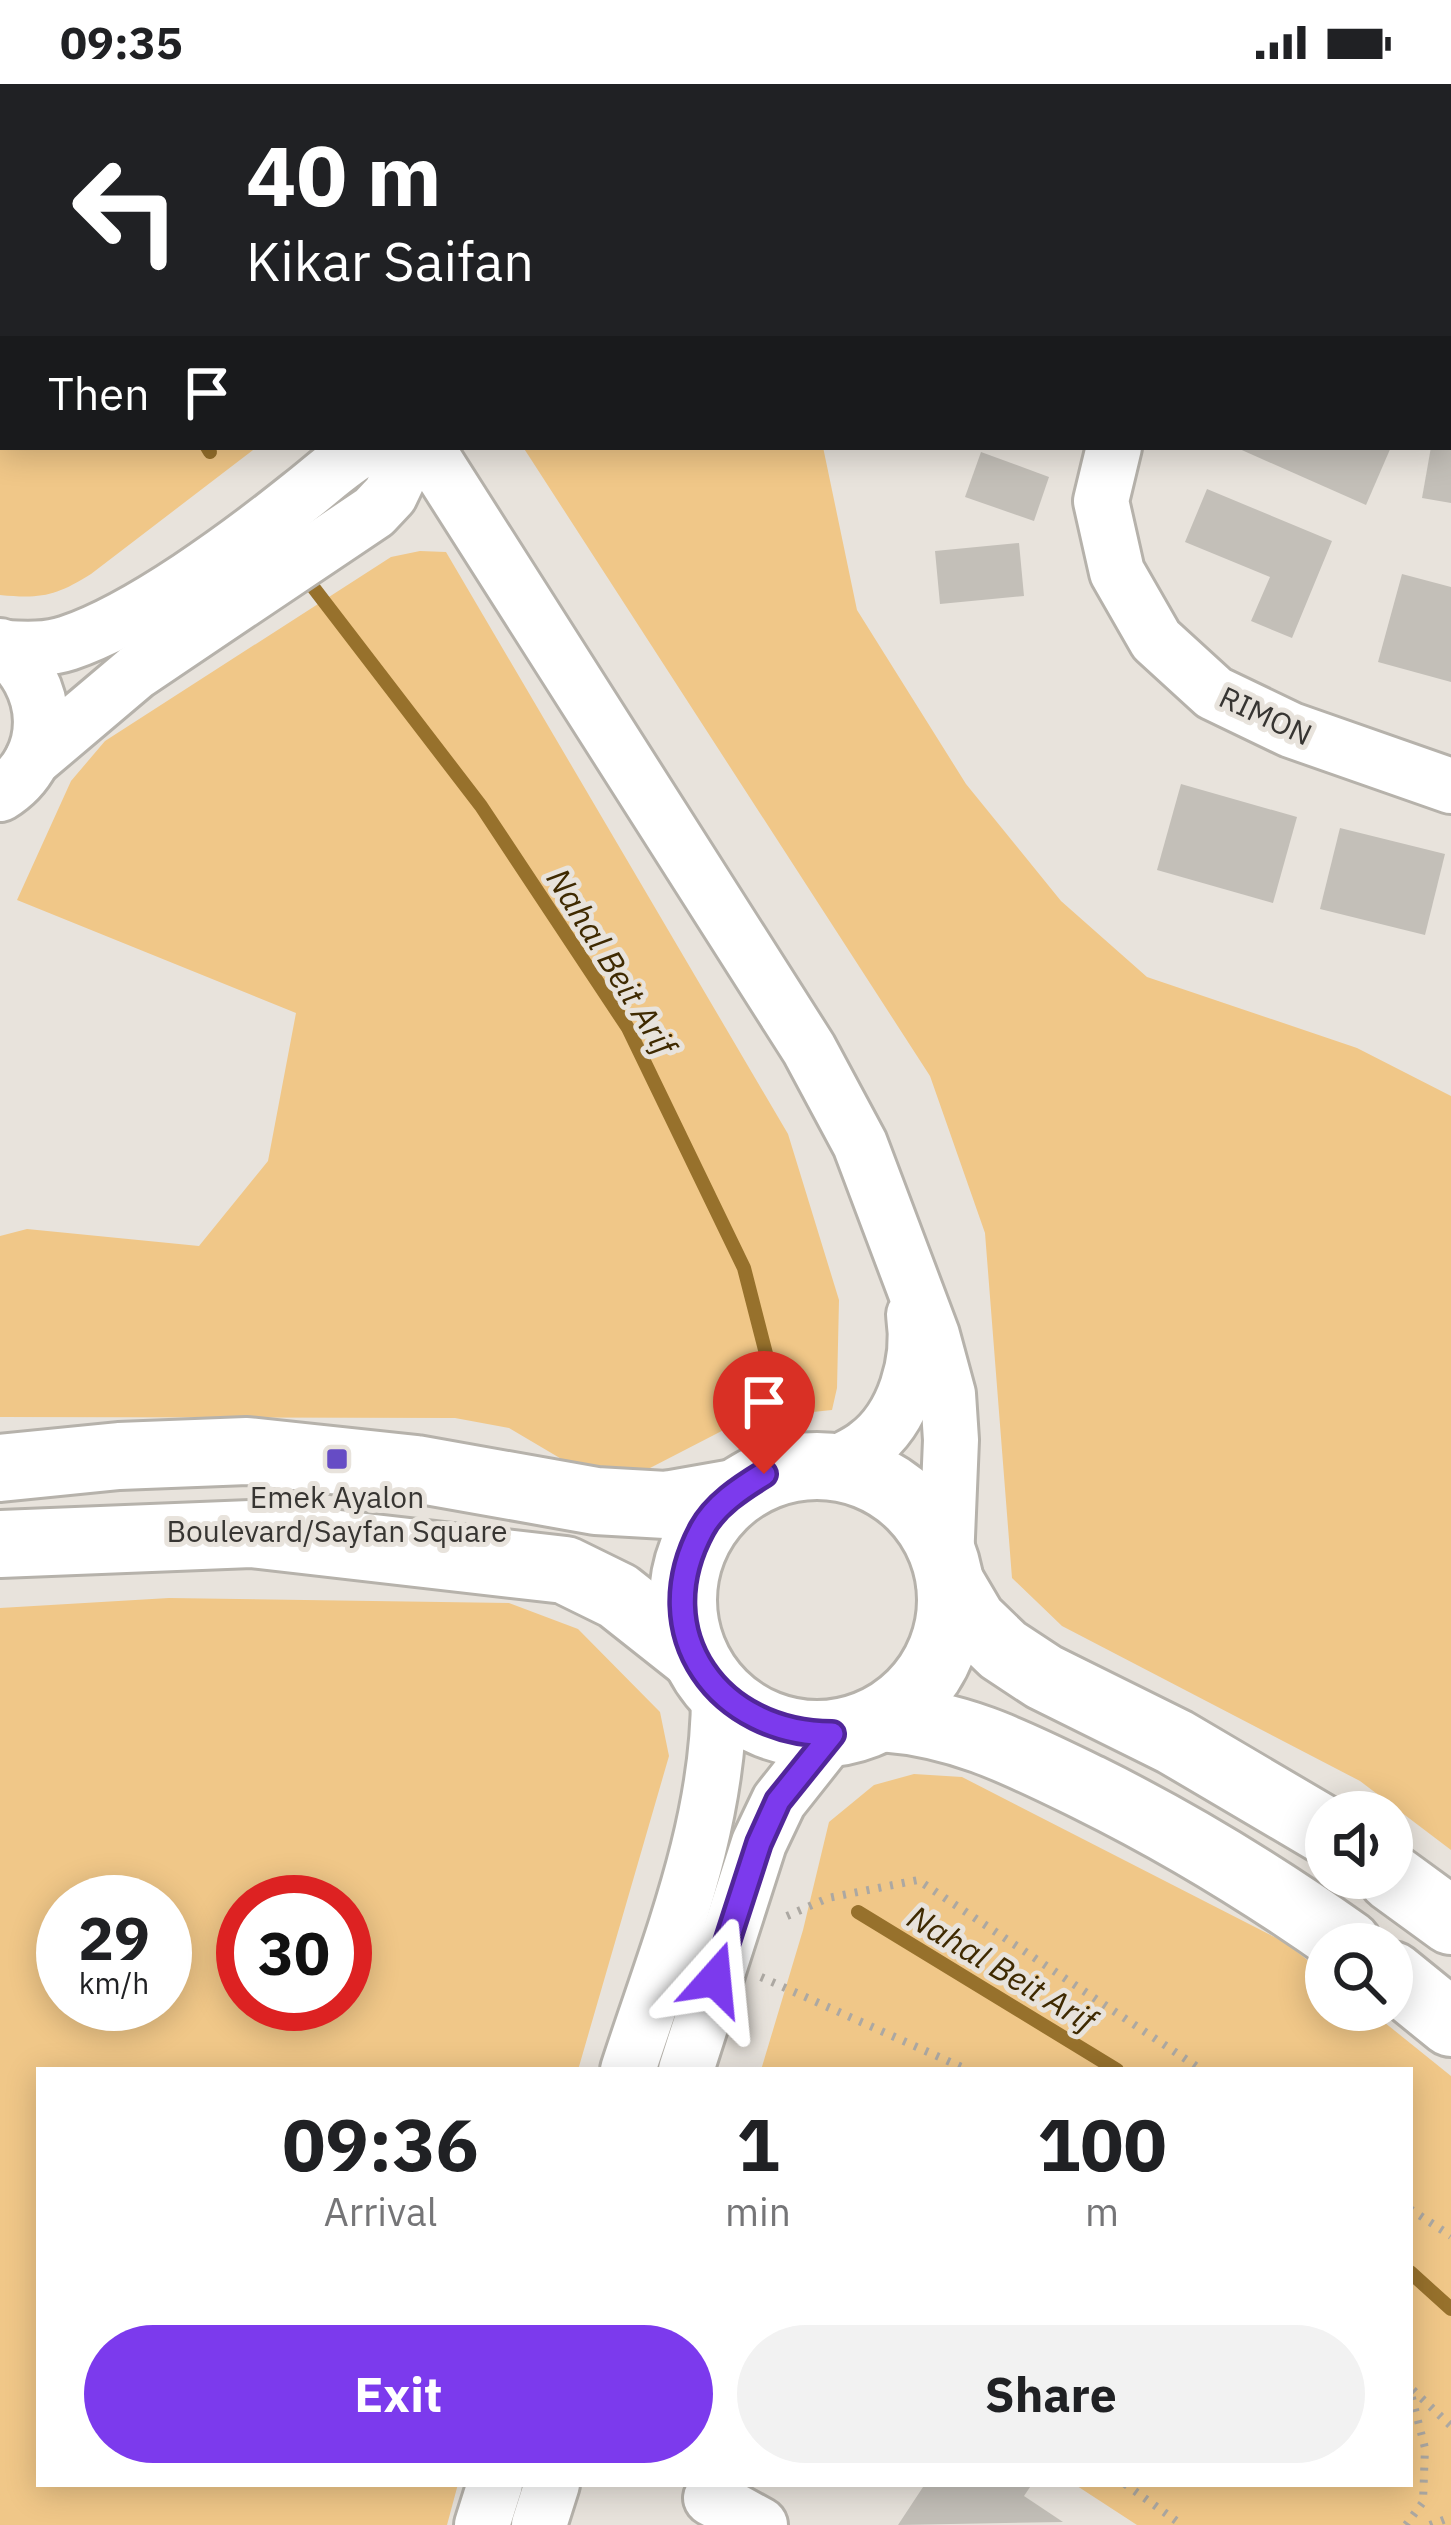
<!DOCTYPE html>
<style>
:root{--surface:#fff;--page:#f2f2f2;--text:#202124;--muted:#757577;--accent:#7c3aed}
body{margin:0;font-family:"IBM Plex Sans",sans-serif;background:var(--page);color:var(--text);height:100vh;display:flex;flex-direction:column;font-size:45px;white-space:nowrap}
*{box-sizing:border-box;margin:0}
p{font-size:39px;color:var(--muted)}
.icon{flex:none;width:66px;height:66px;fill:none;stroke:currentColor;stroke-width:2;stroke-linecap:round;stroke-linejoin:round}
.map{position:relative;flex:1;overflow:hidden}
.details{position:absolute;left:36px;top:1983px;width:1377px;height:420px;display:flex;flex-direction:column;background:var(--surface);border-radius:0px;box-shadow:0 6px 30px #0003}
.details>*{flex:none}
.hud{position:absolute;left:0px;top:0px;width:1452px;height:366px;box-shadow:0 6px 30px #0003;background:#202124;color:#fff;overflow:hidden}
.buttons{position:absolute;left:1305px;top:1707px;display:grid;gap:24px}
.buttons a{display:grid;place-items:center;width:108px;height:108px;border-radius:50%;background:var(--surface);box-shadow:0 6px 30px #0003;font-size:60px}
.speed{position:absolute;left:36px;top:1791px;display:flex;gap:24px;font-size:60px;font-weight:700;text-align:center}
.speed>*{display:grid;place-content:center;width:156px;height:156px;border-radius:50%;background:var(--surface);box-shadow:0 6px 30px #0003;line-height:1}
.speed small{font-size:30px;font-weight:400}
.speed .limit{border:18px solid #d22;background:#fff;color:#111}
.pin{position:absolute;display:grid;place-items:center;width:102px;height:102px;color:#fff;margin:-123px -51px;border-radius:50% 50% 50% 0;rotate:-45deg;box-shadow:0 0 12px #0007}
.pin .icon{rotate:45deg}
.me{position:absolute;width:132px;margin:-66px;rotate:18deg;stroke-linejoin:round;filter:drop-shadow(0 0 9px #0008)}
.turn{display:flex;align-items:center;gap:42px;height:252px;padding:0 48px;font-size:54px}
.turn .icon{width:156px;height:156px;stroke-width:2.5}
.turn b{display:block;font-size:84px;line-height:102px}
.then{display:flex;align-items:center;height:114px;padding:0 48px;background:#0003;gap:24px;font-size:45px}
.eta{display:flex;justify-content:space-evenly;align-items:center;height:204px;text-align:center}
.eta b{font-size:72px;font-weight:700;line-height:84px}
.button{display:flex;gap:24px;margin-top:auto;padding:24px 48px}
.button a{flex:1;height:138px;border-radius:72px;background:var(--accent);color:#fff;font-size:48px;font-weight:700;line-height:138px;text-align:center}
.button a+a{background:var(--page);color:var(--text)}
.status{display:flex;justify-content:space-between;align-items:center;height:84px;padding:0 60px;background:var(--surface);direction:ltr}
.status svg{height:33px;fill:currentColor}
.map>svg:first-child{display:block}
.green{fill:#f0c788;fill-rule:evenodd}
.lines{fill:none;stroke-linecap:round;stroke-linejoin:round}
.stream{stroke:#97712c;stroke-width:14}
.building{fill:#c3bfb8}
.minor-casing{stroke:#b6b2ab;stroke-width:60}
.major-casing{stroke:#b6b2ab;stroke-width:72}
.path{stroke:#aca8a2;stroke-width:8;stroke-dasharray:3 9;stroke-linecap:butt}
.minor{stroke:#fff;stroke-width:54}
.major{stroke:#fff;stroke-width:66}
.route-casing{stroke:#51269a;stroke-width:30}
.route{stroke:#7c3aed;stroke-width:21}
.poi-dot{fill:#664cc5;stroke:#e8e3dc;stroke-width:4.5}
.labels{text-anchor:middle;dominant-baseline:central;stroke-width:10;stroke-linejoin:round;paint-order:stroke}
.street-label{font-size:30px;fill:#373532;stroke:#e8e3dc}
.poi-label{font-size:30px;fill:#373532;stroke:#e8e3dc}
.water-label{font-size:33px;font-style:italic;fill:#3f2a01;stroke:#e8e3dc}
</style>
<div class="status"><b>09:35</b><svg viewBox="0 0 49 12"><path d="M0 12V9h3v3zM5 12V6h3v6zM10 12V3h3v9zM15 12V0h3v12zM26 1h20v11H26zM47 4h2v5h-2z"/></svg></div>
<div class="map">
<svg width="1451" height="2441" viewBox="0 0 1451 2441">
<rect width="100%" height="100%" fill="#e8e3dc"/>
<g class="green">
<path d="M 0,0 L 144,3 L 3,3 L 3,363 L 257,363 L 91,490 C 56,512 41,515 0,511 Z"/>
<path d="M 289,0 L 666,0 L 669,3 L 290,3 Z"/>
<path d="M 523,363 L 823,363 L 857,526 L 966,700 L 1061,817 L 1147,893 L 1357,964 L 1451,1012 L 1451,1766 L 1360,1697 L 1062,1542 L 1012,1494 L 985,1149 L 930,992 Z"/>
<path d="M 420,467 L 446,468 L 788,1050 L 839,1216 L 837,1304 L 832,1326 L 745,1335 L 650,1384 L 614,1389 L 575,1383 L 509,1344 L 455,1334 L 0,1333 L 0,1152 L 27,1145 L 199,1162 L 268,1077 L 296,929 L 17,816 L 71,697 L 105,657 L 391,473 Z"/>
<path d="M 169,1514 L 509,1519 L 578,1545 L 660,1628 L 669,1672 L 578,1986 L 39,1986 L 39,2400 L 458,2400 L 447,2441 L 0,2441 L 0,1524 ZM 165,1818 L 165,1920 L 63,1920 L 63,1818 ZM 345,1818 L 345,1920 L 243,1920 L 243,1818 Z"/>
<path d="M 914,1690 L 962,1693 L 1286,1859 L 1326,1891 L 1326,1926 L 1369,1926 L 1451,1992 L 1451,2441 L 1137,2441 L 1074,2400 L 1410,2400 L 1410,1986 L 761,1986 L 803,1846 L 829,1738 L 874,1701 Z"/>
</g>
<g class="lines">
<g class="stream">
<path d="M 0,51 L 3,56"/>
<path d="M 207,363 L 210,368"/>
<path d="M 313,503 L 481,722 L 628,944 L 744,1184 L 780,1324"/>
<path d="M 858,1828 L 1117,1986"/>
<path d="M 1410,2188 L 1451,2225"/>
</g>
</g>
<g class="building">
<path d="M 1235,363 L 1391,363 L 1366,421 Z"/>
<path d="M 1431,363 L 1451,363 L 1451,419 L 1422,414 Z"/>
<path d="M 981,368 L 1049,393 L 1034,437 L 965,413 Z"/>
<path d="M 1207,405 L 1332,457 L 1292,554 L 1251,537 L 1270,493 L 1185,458 Z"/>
<path d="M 1019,459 L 1024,512 L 940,520 L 935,467 Z"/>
<path d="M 1402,490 L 1451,503 L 1451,598 L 1378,578 Z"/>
<path d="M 1181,700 L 1297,733 L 1273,819 L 1157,786 Z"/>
<path d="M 1340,744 L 1445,770 L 1425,851 L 1320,825 Z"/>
<path d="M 925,2400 L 1032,2400 L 1024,2412 L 1063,2438 L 898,2441 Z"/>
</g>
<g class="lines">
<g class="minor-casing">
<g id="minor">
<path d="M 203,0 L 204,3"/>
<path d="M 959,0 L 962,3"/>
<path d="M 1449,273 L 1451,274"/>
<path d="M 426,363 L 809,965 L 860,1060 L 932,1251 L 948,1310 L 951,1356 L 946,1477"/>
<path d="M 1114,363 L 1101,417 L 1117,488 L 1156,556 L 1214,609 L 1291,646 L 1451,702"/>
<path d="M 0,562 C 52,598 57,675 0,710"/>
<path d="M 4,564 C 26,565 47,566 68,559 C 140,535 240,461 301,412 C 323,395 341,377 366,363"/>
<path d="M 32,676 L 136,588 L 374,428 L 390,411 L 413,363"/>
<path d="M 833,1382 C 844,1375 857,1370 867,1362 C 905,1334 921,1276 914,1231"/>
<path d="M 628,1986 C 669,1860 720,1740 719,1607"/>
<path d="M 686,1986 L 759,1759 L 779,1717 L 832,1650"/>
<path d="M 711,2414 L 760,2441"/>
<path d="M 482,2441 L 495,2400"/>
<path d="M 539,2441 L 552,2400"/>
</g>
</g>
<g class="major-casing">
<g id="major">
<circle cx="817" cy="1516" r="134"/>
<path d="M 0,1384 L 119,1372 L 247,1367 L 416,1385 L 596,1417 L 666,1421 L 734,1409"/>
<path d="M 0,1460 L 251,1450 L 565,1486 L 618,1512 L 695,1573"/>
<path d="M 950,1498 L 973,1537 L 1003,1566 L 1044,1593 L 1175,1658 L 1326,1747"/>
<path d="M 882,1634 C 962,1640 1017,1669 1089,1704 C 1180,1749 1265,1801 1348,1860"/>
<path d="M 1392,1794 L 1451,1837"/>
<path d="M 1392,1891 L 1451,1939"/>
</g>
</g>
<g class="path">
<path d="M 787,1832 L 828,1814 L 918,1796 L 1202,1986"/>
<path d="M 761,1893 L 968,1986"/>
<path d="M 1410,2125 L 1451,2152"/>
<path d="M 1413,2306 L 1451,2342"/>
<path d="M 1125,2400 L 1182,2441"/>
<path d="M 1406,2441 L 1423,2418 L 1425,2364 L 1410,2306"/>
<path d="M 1430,2441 L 1451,2433"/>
</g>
<use href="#minor" class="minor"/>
<use href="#major" class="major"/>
</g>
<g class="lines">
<g class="route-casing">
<path id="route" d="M 715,1895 L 759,1759 L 778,1717 L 832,1650 C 719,1650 645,1550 702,1445 C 715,1421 741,1404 764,1390"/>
</g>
<use href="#route" class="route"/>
</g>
<rect class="poi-dot" x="325" y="1363" width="24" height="24" rx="6"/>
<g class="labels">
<g class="street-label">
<text transform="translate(1266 631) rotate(25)">RIMON</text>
</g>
<g class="poi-label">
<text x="337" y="1412">Emek Ayalon<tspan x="337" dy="34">Boulevard/Sayfan Square</tspan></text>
</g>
<g class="water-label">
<text transform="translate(612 877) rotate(58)">Nahal Beit Arif</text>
<text transform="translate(1002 1884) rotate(31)">Nahal Beit Arif</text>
</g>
</g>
</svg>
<div class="buttons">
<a><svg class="icon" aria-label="sound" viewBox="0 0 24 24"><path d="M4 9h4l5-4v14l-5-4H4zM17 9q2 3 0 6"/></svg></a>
<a><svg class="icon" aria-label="search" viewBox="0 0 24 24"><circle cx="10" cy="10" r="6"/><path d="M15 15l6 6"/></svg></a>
</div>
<div class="speed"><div>29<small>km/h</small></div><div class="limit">30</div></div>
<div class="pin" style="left:764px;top:1390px;background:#d93025"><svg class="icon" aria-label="arrive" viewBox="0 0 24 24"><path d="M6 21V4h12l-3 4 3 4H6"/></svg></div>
<svg class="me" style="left:715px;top:1895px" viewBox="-20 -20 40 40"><path d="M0-17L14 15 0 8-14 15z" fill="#7c3aed" stroke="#fff" stroke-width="4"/></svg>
<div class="hud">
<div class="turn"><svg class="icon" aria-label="left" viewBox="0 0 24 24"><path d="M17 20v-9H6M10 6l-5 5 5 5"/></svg><div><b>40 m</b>Kikar Saifan</div></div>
<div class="then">Then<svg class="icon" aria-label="arrive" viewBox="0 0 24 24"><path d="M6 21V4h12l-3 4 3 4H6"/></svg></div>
</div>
<section class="details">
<div class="eta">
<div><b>09:36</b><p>Arrival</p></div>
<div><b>1</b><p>min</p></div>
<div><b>100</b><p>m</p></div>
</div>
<div class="button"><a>Exit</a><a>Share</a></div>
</section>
</div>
